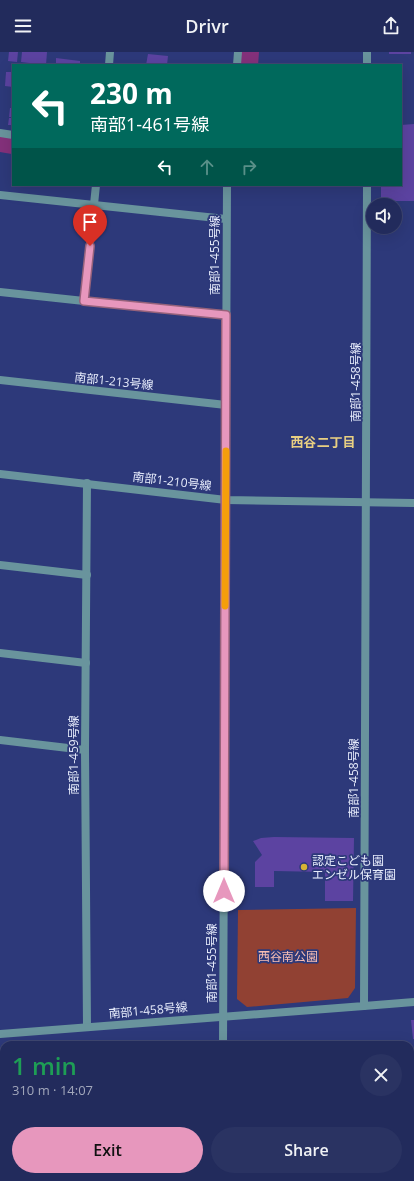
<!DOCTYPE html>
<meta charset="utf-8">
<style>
:root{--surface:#222b5c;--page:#2a3362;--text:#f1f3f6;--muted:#a2a7bb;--line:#3f4772;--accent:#e797bd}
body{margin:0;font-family:"Open Sans","Noto Sans JP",sans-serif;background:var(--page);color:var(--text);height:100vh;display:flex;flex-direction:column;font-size:15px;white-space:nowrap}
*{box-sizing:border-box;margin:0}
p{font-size:13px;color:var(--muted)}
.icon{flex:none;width:22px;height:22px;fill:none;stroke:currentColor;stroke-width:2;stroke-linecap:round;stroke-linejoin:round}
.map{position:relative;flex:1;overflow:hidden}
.panel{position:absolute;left:0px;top:989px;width:414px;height:140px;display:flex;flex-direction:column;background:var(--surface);border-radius:12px 12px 0 0;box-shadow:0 4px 16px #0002,0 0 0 1px var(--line)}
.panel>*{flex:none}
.banner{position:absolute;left:12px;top:12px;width:390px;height:122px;border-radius:0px;box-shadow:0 4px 16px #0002,0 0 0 1px var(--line);background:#00695c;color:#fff;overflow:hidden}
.buttons{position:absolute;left:366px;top:146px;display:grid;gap:8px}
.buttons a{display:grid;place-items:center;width:36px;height:36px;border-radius:50%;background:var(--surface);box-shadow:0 4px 16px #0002,0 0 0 1px var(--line);font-size:20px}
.pin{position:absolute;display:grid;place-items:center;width:34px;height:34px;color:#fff;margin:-41px -17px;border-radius:50% 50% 50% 0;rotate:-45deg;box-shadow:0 0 4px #0007}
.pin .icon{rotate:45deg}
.me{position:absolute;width:44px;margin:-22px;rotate:0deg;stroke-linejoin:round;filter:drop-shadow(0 0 3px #0008)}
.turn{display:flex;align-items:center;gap:14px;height:84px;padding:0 12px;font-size:18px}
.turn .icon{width:52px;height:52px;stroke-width:2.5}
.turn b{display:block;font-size:28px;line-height:34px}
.lanes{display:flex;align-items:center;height:38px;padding:0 12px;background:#0003;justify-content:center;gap:20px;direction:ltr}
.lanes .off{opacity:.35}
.round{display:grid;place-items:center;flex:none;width:42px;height:42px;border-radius:21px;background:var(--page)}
.summary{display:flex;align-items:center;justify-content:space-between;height:68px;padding:0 12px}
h1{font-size:24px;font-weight:600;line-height:30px;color:#1e9e55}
.action{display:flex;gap:8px;margin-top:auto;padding:8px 12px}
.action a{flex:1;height:46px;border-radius:24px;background:var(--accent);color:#111;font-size:16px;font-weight:600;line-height:46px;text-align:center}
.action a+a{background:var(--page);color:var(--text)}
header{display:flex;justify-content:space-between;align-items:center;height:52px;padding:0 12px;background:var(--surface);font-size:18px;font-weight:600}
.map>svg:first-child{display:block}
.green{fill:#914133}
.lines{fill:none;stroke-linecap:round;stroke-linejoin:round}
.canal{stroke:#84317b;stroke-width:18}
.building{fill:#5c43a1}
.pedestrian{stroke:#69949d;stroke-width:8}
.minor{stroke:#69949d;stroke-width:8}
.tertiary{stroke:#69949d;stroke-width:8}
.route-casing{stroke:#96627b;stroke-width:10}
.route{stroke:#e797bd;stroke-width:7}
.slow{stroke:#f59e0b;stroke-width:7}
.poi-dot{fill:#d8b434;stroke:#2d397a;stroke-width:1.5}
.labels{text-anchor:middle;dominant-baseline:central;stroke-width:3.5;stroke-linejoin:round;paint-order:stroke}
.street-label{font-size:12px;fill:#e7ecfc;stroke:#2d397a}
.poi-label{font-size:12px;fill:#e7ecfc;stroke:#2d397a;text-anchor:start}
.park-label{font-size:12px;fill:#f9beb2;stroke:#2d397a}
.neighbourhood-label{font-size:13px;font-weight:bold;fill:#e8cf82;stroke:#2d397a}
</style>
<header><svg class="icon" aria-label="menu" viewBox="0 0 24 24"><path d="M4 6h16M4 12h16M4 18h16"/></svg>Drivr<svg class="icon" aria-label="share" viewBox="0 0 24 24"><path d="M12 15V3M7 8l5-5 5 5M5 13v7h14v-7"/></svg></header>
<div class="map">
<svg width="414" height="1129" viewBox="0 0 414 1129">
<rect width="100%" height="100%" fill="#2d397a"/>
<path class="green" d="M 356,856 L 355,936 L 348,946 L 247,955 L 237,947 L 238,858 Z"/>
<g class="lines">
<g class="canal">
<path d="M 249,13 L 250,0"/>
<path d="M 0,91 L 13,93"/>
</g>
</g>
<g class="building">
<path d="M 9,0 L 18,0 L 17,10 L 8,9 Z"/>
<path d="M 22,0 L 47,0 L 46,13 L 21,10 Z"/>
<rect x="389" y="0" width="22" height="2"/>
<path d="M 148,2 L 168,4 L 167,13 L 146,13 Z"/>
<path d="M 56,6 L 80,9 L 80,13 L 56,13 Z"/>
<path d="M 6,20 L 13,20 L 13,35 L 5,34 Z"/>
<path d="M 10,56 L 13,56 L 13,65 L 9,65 Z"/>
<path d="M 9,66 L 13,66 L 13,73 L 8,73 Z"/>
<path d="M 414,72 L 414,149 L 381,149 L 381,133 L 401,133 L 401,73 Z"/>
<path d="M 274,785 L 354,786 L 353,849 L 325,849 L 325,820 L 274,819 L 274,835 L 255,835 L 255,810 L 262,803 L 253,789 L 261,786 Z"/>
<path d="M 411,968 L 414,968 L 414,987 L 413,987 Z"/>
</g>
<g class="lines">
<path class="pedestrian" d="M 364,954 L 414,950"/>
<g class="minor">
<path d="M 109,13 L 110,0"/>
<path d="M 237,13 L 238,0"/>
<path d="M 367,13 L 367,0"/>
<path d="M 0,81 L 13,83"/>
<path d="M 0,143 L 226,167"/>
<path d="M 0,240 L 84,249 L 96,133"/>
<path d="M 84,249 L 226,263"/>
<path d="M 0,328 L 226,353"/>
<path d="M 0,422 L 226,448 L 414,451"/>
<path d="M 87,431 L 85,698 L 87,975"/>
<path d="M 0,513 L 87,523"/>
<path d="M 0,601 L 86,611"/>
<path d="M 0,688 L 85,698"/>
<path d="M 0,982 L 364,954 L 367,133"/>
<path d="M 223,993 L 227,133"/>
<path d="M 226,1125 L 226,1129"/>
</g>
<g class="tertiary">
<path d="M 410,1081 L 414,1080"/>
<path d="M 0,1114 L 4,1114"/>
</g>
</g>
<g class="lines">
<g class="route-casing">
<path id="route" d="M 90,194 L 84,249 L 226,263 L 224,839"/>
</g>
<use href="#route" class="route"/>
<path class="slow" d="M 225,554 L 226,399"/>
</g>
<circle class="poi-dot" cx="304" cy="815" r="4"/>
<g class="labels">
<g class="street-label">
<text transform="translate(214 203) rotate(-90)">南部1-455号線</text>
<text transform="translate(114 329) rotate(6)">南部1-213号線</text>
<text transform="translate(355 330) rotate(-90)">南部1-458号線</text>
<text transform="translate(172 429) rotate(7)">南部1-210号線</text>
<text transform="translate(73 703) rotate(-90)">南部1-459号線</text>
<text transform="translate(353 726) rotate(-90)">南部1-458号線</text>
<text transform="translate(211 911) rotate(-90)">南部1-455号線</text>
<text transform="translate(148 958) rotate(-5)">南部1-458号線</text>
</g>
<g class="poi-label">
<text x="312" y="808">認定こども園<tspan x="312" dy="14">エンゼル保育園</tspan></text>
</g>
<g class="park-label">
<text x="288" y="904">西谷南公園</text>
</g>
<g class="neighbourhood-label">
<text x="323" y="390">西谷二丁目</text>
</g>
</g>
</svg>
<div class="buttons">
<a><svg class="icon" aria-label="sound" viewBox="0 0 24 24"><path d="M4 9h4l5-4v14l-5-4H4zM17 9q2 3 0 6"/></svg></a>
</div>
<div class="pin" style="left:90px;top:194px;background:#d93025"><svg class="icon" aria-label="arrive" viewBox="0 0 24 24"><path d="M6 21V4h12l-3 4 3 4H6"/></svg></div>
<svg class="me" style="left:224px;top:839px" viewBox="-20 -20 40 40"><circle r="19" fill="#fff"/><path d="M0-13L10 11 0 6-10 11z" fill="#e797bd"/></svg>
<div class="banner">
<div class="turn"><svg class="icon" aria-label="left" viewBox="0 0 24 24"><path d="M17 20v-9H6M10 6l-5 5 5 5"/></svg><div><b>230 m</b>南部1-461号線</div></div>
<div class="lanes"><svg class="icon" aria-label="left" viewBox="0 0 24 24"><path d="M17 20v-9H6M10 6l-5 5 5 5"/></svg><svg class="icon off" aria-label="ahead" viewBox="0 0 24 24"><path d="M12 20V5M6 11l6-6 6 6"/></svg><svg class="icon off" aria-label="right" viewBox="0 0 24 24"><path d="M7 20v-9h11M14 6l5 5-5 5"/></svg></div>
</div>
<section class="panel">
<div class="summary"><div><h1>1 min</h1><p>310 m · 14:07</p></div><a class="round"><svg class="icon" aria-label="close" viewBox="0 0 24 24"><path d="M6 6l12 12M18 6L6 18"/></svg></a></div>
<div class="action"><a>Exit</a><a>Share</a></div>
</section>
</div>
